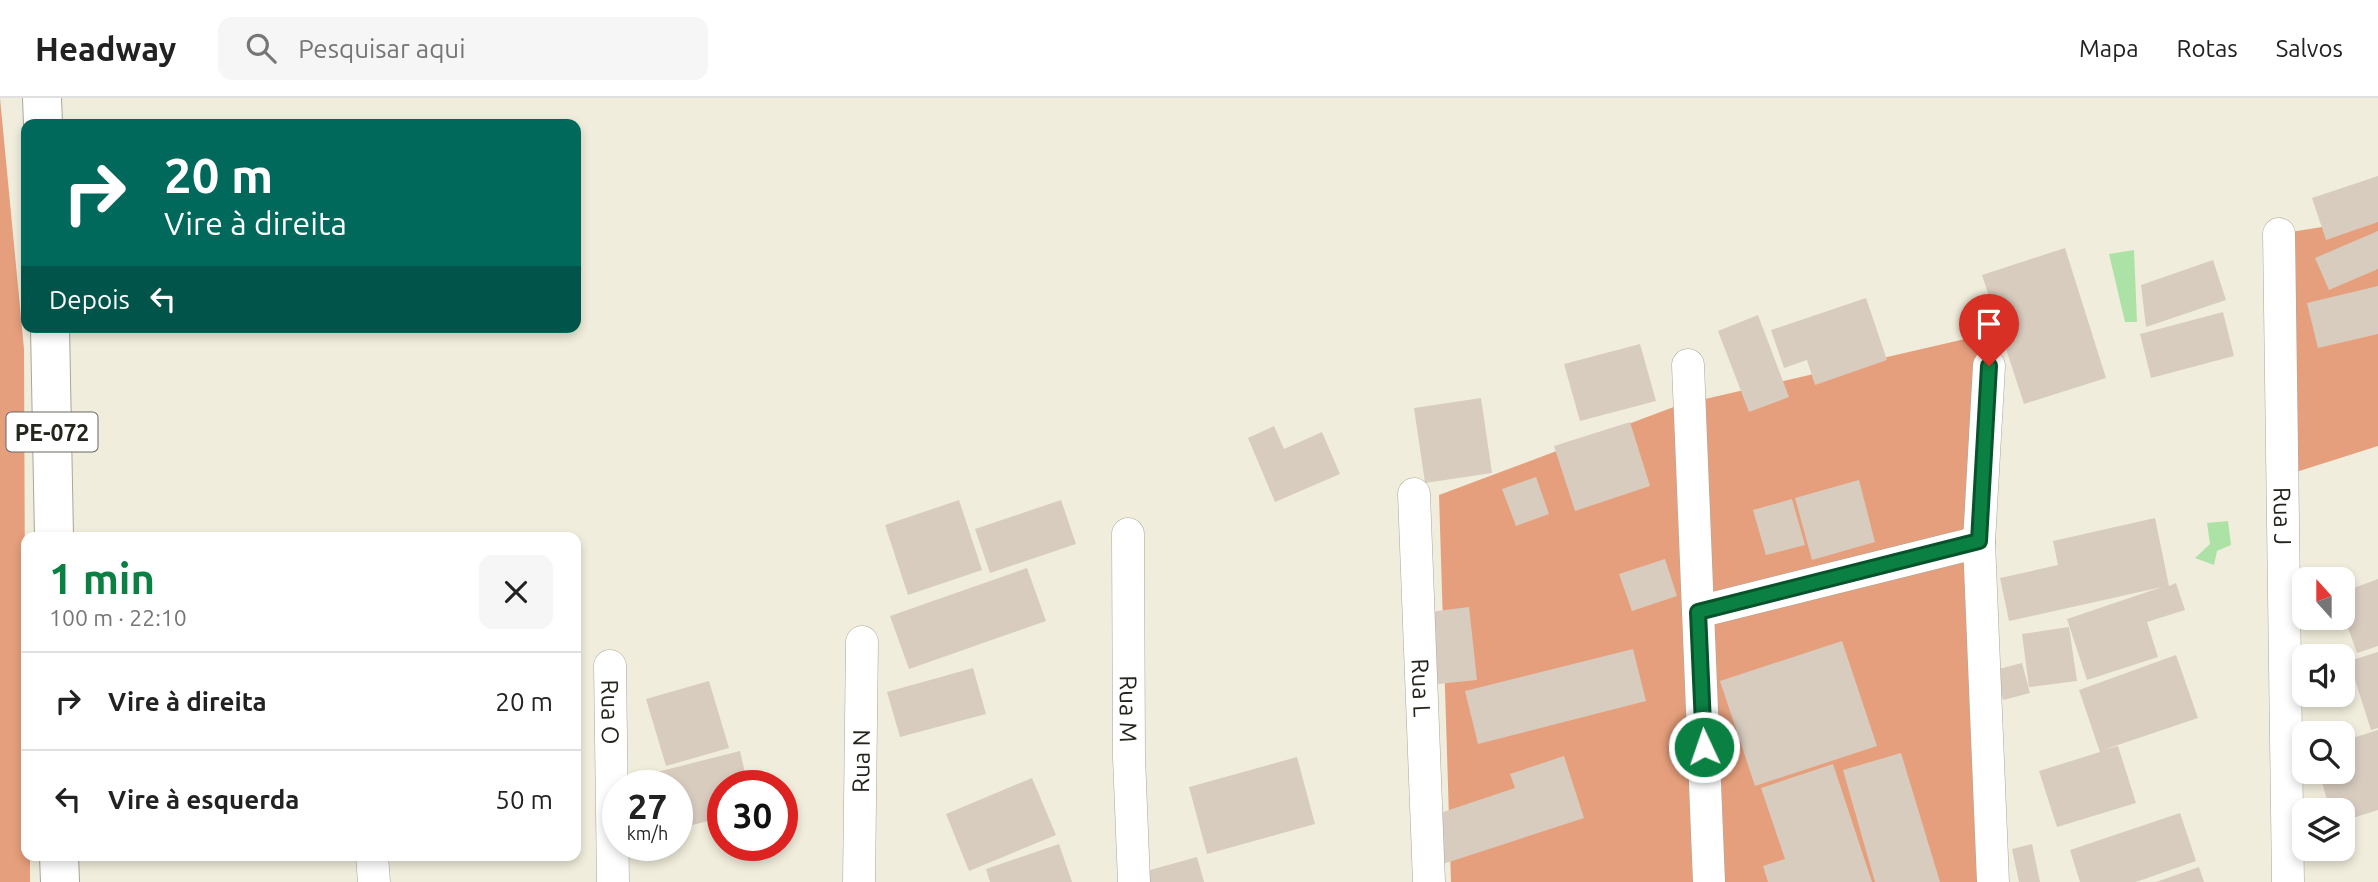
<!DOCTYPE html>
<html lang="pt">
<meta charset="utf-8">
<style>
:root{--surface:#fff;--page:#f6f6f6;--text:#222;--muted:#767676;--line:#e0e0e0;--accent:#0b8043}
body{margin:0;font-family:Ubuntu,sans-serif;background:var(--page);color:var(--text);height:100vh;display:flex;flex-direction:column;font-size:26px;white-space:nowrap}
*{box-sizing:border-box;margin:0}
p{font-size:23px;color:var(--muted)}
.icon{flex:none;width:38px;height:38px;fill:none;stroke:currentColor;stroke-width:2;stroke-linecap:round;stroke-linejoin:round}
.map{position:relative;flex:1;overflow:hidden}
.details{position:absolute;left:21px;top:434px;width:560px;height:329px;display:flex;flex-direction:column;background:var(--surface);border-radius:14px;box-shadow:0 4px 10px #0003}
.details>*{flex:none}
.top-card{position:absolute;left:21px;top:21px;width:560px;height:214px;border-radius:14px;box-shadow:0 4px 10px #0003;background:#00695c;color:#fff;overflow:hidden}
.needle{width:46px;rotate:339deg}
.fabs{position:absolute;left:2292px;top:469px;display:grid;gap:14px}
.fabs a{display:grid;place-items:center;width:63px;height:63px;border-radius:14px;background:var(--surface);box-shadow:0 4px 10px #0003;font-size:35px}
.speed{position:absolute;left:602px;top:672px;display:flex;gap:14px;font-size:35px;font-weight:700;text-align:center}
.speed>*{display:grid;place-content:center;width:91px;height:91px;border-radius:50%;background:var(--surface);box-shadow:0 4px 10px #0003;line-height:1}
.speed small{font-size:18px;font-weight:400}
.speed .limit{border:10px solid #d22;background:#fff;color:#111}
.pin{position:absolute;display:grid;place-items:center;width:60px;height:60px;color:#fff;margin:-72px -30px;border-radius:50% 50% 50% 0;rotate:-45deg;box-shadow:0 0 7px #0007}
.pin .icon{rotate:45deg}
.me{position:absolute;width:77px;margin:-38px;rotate:357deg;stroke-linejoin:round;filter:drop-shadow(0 0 5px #0008)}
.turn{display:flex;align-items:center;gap:24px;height:147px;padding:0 28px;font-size:32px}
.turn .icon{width:91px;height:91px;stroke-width:2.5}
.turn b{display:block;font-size:49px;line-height:60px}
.then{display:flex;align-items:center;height:66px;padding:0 28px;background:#0003;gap:14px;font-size:26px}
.round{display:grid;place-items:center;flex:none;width:74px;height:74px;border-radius:14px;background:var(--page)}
.overview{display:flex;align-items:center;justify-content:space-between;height:119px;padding:0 28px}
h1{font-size:42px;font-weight:700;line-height:52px;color:var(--accent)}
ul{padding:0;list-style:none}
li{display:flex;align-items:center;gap:21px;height:98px;padding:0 28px;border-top:2px solid var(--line)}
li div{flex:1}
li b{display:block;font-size:26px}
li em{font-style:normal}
header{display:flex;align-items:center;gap:42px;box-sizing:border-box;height:98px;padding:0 35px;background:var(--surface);border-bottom:2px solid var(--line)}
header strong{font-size:33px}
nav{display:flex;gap:38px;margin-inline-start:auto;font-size:24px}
.search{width:490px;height:63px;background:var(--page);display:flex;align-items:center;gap:18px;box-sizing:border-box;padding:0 24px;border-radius:14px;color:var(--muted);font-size:26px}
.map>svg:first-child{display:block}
.forest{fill:#e69f7c}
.water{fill:#ade2a7}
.building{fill:#d8ccbf}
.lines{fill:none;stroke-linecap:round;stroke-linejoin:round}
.minor-casing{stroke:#aaa696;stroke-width:33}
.primary-casing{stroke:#aaa696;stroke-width:40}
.minor{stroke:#fff;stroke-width:32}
.primary{stroke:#fff;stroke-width:38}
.route-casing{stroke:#07532c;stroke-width:18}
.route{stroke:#0b8043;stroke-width:12}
.labels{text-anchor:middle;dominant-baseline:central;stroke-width:5;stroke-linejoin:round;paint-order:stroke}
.shield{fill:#fff;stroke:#666661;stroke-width:2}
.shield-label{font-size:23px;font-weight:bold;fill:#25241d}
.street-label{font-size:24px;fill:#25241d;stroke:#fff}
</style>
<header>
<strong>Headway</strong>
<div class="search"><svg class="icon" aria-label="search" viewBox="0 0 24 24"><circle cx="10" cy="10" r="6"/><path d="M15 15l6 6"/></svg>Pesquisar aqui</div>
<nav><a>Mapa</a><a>Rotas</a><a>Salvos</a></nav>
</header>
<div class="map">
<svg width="2378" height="784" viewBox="0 0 2378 784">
<rect width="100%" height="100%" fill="#f1eddc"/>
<g class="forest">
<path d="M 0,0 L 24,251 L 26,758 L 30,758 L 30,784 L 0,784 Z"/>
<path d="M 2378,120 L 2378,348 L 2293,375 L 2279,136 Z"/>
<path d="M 1978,238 L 1967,431 L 1982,784 L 1451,784 L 1439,397 L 1679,307 Z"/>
</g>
<g class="water">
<path d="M 2134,152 L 2137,224 L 2125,224 L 2109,156 Z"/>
<path d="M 2228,423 L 2231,447 L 2217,453 L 2214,467 L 2195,460 L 2210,446 L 2207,425 Z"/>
</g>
<g class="building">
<path d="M 2378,78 L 2378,124 L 2326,142 L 2312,100 Z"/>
<path d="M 2378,133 L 2378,171 L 2329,192 L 2315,160 Z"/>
<path d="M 2065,150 L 2106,280 L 2024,306 L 1982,177 Z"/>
<path d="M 2213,162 L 2226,202 L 2146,229 L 2141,187 Z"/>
<path d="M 2378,188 L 2378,236 L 2318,250 L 2307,205 Z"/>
<path d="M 1866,200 L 1887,262 L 1815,287 L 1807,262 L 1784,270 L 1771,232 Z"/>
<path d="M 2223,214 L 2234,258 L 2151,280 L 2140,236 Z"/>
<path d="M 1758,217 L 1789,299 L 1749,314 L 1718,233 Z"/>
<path d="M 1640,246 L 1656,303 L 1580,323 L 1564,266 Z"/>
<path d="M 1481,300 L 1492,375 L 1425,385 L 1414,310 Z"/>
<path d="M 1630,324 L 1650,388 L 1575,413 L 1554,348 Z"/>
<path d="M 1274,328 L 1284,351 L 1322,334 L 1340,376 L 1275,404 L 1248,340 Z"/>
<path d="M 1536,379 L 1549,416 L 1516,428 L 1502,391 Z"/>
<path d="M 1859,382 L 1875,444 L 1812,462 L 1795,400 Z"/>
<path d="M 1792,401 L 1805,447 L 1766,457 L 1753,412 Z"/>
<path d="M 959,402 L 982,472 L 908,497 L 885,427 Z"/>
<path d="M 1061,402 L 1076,446 L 990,475 L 975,431 Z"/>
<path d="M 2155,420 L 2169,488 L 2176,485 L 2185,512 L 2147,524 L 2158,559 L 2087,582 L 2067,521 L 2162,489 L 2009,523 L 2000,480 L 2058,467 L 2053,443 Z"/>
<path d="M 1665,461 L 1677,498 L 1632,513 L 1619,476 Z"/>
<path d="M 1027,470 L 1046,523 L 909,571 L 890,518 Z"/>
<path d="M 2378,481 L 2378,548 L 2357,555 L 2343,516 L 2343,494 Z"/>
<path d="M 1469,509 L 1477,582 L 1438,586 L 1430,514 Z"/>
<path d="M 2069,529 L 2077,583 L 2029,589 L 2022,536 Z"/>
<path d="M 1842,543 L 1877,648 L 1755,688 L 1720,583 Z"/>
<path d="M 1633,551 L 1646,603 L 1478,646 L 1465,593 Z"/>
<path d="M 2378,554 L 2378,630 L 2371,632 L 2349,563 Z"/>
<path d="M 2176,557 L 2198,620 L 2103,652 L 2118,648 L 2136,705 L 2057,729 L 2039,673 L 2100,654 L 2079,592 Z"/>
<path d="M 2022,565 L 2030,595 L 2003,602 L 1995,572 Z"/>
<path d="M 973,570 L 986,616 L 900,639 L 887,594 Z"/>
<path d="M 709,583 L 729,650 L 666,668 L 646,601 Z"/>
<path d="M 2378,632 L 2378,712 L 2343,723 L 2343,712 L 2330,712 L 2319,674 L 2343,674 L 2343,643 Z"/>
<path d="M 740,653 L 748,688 L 723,688 L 723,719 L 677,731 L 677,688 L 656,688 L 653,675 Z"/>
<path d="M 1901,655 L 1940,784 L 1875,784 L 1843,672 Z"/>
<path d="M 1564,658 L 1584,720 L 1443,766 L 1428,719 L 1515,690 L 1510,676 Z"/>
<path d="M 1297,659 L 1315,726 L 1207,756 L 1189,689 Z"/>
<path d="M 1833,666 L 1872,784 L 1768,784 L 1763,768 L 1785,761 L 1761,690 Z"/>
<path d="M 1032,680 L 1056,737 L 969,773 L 946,716 Z"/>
<path d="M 2180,715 L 2196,763 L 2136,784 L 2080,784 L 2070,752 Z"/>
<path d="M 1059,746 L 1072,784 L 990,784 L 986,771 Z"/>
<path d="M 2032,746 L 2040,784 L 2019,784 L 2012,751 Z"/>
<path d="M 1197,759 L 1204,784 L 1141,784 L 1139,775 Z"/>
<path d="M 2199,769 L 2204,784 L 2156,784 Z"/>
</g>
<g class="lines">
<g class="minor-casing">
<g id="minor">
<path id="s1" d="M 2279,136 L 2288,784"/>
<path d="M 1688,267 L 1709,784"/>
<path d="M 1989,268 L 1979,444 L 1993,784"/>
<path id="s2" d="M 1414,396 L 1429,784"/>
<path id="s3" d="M 1128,436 L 1129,659 L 1134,784"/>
<path d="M 1698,514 L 1979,444"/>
<path id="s4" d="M 610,568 L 613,784"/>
<path d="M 372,758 L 374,784"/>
<path id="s5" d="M 859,784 L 862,544"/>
</g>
</g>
<g class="primary-casing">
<g id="primary">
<path d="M 42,0 L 43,26"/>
<path d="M 50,229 L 54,439"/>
<path d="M 59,758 L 60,784"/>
</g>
</g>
<use href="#minor" class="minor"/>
<use href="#primary" class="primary"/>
</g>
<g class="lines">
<g class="route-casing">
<path id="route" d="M 1704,649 L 1698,514 L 1979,443 L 1989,268"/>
</g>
<use href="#route" class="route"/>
</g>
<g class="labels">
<rect class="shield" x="6.5" y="314.5" width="91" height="39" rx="5"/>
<g class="shield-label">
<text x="52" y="334">PE-072</text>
</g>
<g class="street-label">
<text stroke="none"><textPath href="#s1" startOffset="282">Rua J</textPath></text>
<text stroke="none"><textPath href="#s2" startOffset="194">Rua L</textPath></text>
<text stroke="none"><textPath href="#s3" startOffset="175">Rua M</textPath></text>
<text stroke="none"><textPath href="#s4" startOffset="46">Rua O</textPath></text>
<text stroke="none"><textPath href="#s5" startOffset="121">Rua N</textPath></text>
</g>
</g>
</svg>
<div class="fabs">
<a><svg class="needle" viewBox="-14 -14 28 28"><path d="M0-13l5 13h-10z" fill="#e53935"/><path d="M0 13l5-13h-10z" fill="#767676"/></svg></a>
<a><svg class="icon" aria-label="sound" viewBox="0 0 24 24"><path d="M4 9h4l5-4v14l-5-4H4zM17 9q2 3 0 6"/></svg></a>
<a><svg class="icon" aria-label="search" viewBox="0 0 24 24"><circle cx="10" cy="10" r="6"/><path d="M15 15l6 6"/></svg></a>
<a><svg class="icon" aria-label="layers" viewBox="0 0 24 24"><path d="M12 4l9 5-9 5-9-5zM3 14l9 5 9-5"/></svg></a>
</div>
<div class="speed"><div>27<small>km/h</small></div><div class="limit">30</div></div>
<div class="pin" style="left:1989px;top:268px;background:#d93025"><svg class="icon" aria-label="arrive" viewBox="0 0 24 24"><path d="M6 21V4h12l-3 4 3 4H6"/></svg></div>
<svg class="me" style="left:1704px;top:649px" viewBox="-20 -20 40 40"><circle r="17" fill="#0b8043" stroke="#fff" stroke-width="3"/><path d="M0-11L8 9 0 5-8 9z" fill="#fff"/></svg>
<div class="top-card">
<div class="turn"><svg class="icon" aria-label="right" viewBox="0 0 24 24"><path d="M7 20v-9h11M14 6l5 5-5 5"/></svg><div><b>20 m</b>Vire à direita</div></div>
<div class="then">Depois<svg class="icon" aria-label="left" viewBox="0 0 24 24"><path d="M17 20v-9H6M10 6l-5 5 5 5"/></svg></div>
</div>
<section class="details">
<div class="overview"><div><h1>1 min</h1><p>100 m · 22:10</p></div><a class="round"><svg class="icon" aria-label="close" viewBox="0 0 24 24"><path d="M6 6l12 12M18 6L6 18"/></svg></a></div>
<ul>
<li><svg class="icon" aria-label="right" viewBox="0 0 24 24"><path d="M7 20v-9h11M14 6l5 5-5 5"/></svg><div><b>Vire à direita</b></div><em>20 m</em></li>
<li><svg class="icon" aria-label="left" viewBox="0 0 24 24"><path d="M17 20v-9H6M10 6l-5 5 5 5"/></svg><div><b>Vire à esquerda</b></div><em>50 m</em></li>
</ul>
</section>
</div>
